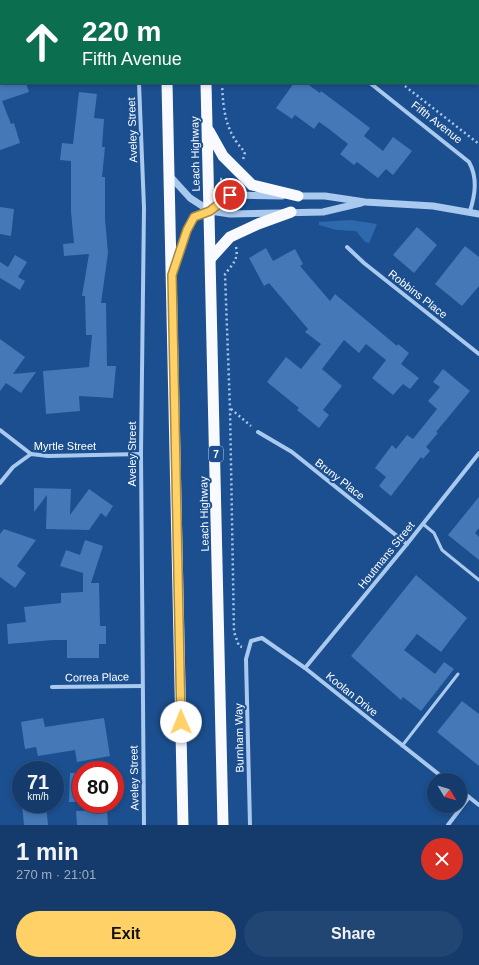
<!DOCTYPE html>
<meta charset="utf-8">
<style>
:root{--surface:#143b6b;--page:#214673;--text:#f1f3f6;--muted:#9dadc1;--line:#33557e;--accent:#ffd166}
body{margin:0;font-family:Arial,sans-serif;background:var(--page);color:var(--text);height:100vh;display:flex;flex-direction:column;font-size:15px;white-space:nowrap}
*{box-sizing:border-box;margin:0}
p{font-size:13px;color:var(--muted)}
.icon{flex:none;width:22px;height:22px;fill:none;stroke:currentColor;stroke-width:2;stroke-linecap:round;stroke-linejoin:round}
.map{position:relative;height:825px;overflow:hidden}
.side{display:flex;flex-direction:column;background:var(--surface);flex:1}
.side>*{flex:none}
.hud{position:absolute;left:0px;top:0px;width:479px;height:84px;box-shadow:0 2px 6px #0003,0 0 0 1px var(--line);background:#0b6e4f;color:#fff;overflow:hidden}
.needle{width:26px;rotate:128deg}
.controls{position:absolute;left:427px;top:773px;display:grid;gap:8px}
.controls a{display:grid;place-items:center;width:40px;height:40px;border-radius:50%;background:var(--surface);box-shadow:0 2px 6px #0003,0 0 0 1px var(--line);font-size:20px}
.speed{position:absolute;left:12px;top:761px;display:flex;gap:8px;font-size:20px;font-weight:700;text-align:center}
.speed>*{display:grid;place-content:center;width:52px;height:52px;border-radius:50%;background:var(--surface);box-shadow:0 2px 6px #0003,0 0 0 1px var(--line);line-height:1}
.speed small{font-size:10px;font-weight:400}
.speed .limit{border:6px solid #d22;background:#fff;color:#111}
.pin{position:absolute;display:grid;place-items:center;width:34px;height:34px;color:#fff;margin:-17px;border:2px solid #fff;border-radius:50%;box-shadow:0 1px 4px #0007}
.me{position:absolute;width:44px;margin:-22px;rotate:359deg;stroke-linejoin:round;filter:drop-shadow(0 0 3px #0008)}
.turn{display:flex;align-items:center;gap:14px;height:84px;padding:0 16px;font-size:18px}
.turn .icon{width:52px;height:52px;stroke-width:2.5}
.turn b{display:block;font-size:28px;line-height:34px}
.round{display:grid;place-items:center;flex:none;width:42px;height:42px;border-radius:21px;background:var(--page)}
.head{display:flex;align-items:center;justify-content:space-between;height:68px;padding:0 16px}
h1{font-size:24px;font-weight:600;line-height:30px}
.button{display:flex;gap:8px;margin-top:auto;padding:8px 16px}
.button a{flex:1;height:46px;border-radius:24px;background:var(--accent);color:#111;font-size:16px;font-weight:600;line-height:46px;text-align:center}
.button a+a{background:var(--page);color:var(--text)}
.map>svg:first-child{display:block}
.green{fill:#2e69ad}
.building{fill:#4478b7}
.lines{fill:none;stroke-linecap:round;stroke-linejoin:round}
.path{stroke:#a9c9ee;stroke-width:2.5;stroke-dasharray:2 3;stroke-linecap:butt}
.service{stroke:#a9c9ee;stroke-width:3}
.minor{stroke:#a9c9ee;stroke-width:4}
.tertiary{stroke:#a9c9ee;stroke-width:7}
.trunk{stroke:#f8faff;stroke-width:11}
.route-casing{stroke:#a68842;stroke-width:10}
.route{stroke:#ffd166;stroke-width:7}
.labels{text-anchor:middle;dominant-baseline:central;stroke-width:4;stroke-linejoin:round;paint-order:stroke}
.shield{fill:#1b4f8f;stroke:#bbcadd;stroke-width:1}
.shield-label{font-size:10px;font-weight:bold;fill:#fff}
.street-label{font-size:11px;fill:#fff;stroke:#1b4f8f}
</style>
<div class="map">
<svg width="479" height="825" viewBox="0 0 479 825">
<rect width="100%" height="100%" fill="#1b4f8f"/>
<path class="green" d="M 351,220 L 377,224 L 369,243 L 365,242 L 356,231 L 336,230 L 319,225 L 319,222 Z"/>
<g class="building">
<path d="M 0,83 L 26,83 L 29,92 L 2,101 L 11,124 L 14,123 L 20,143 L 0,150 Z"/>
<path d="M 294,83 L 306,83 L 320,93 L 321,91 L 357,118 L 370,128 L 364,136 L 383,151 L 393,137 L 412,151 L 393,175 L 386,169 L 378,178 L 357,162 L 354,165 L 340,154 L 348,144 L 329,129 L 319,122 L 314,129 L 295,115 L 292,119 L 276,108 Z"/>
<path d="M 79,92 L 97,94 L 94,118 L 104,119 L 102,147 L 105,147 L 102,177 L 105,177 L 105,219 L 108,253 L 101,303 L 106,303 L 107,366 L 116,366 L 113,398 L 79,396 L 80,411 L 46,414 L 43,371 L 89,367 L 92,335 L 86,335 L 85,296 L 82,296 L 89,254 L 64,256 L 63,244 L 74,243 L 71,212 L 71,161 L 60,160 L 62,143 L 73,144 Z"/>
<path d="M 0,207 L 14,209 L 11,236 L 0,234 Z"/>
<path d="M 417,227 L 437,245 L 414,273 L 393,255 Z"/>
<path d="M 465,246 L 479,257 L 479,286 L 462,306 L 435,284 Z"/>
<path d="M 266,248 L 273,261 L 295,249 L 303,264 L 300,266 L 330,301 L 335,294 L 397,346 L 398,344 L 409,353 L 401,364 L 419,378 L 410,389 L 403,384 L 393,395 L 372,378 L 386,360 L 366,344 L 359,353 L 344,340 L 322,369 L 342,386 L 323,410 L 329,415 L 319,428 L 297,410 L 299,408 L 267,382 L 286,357 L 301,369 L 321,344 L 305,332 L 308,329 L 269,283 L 264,286 L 249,258 Z"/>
<path d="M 15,255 L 27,262 L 18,277 L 25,281 L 20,290 L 0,278 L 0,262 L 8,267 Z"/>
<path d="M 0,339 L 25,357 L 13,374 L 36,372 L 21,393 L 6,383 L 0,391 Z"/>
<path d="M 443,369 L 470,391 L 436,432 L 438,433 L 426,447 L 430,451 L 423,459 L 421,457 L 391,496 L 379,486 L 386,477 L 375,468 L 392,445 L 396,449 L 407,435 L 413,439 L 437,409 L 428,401 L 440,387 L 433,382 Z"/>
<path d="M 34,488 L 71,489 L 70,515 L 89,489 L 113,506 L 106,517 L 101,513 L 89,530 L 46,529 L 47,495 L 34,512 Z"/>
<path d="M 479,497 L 479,528 L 475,533 L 479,537 L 479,560 L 448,535 Z"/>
<path d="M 4,529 L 36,540 L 17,566 L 26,573 L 15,588 L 0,577 L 0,534 Z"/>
<path d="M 85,540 L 103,546 L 91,583 L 99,583 L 100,626 L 106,626 L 106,644 L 99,644 L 99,658 L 67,658 L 67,640 L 53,640 L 8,644 L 7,624 L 26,622 L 24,607 L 61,603 L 61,593 L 83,592 L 83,573 L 60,566 L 66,550 L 80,555 Z"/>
<path d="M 416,575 L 467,618 L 441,652 L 417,634 L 404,650 L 435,674 L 444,662 L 454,669 L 421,711 L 403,697 L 401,700 L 351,656 Z"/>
<path d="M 462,701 L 479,714 L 479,766 L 437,732 Z"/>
<path d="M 43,718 L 45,727 L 104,718 L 110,756 L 77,762 L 75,750 L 38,756 L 36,747 L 25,749 L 21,722 Z"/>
<path d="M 70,773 L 81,773 L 81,802 L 69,802 Z"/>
<path d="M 22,804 L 46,804 L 48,825 L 24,825 Z"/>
<path d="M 107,810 L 108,825 L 77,825 L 76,811 Z"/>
</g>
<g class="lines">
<g class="path">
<path d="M 295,0 L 297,1"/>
<path d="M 224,1 L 224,0"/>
<path d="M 222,83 C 223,109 225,132 245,152 L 243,160"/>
<path d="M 401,83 L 479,144"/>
<path d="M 220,179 L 230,180"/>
<path d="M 236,247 C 239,259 232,265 225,274 L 230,409 L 234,632 L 239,646 L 242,647"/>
<path d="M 231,409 L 251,426"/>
</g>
<g class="service">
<path d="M 423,524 L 434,533 L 442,550 L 479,580"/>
<path d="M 402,746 L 458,674"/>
</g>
<g class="minor">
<path d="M 136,0 L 136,1"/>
<path d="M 266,0 L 268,1"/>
<path d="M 139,83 L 144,208 L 141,454 L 144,825"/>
<path d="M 370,83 L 469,162 C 478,178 475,195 470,211"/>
<path d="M 347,247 L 364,263 L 479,354"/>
<path d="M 0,430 L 31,454"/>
<path d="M 258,432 L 292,452 L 407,544"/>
<path d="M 0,483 L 13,467 L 31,454 L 48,456 L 141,454"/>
<path d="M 305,668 L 407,544 L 479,453"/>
<path d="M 52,687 L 142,686"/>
<path d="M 460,790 L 479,805"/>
<path d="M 250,825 L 246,659 L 251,641 L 262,638 L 305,668 L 446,780"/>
<path d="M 448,825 L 469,797"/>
</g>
<g class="tertiary">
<path d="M 169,175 L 190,198 L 210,211 L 230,214 L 323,212 L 361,203"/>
<path d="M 295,196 L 325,196 L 365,202 L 433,206 L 479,214"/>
<path d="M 174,270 L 187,230 L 194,217 L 210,211 L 230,195 L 282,196"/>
</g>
<g class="trunk">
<path d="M 165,0 L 165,1"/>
<path d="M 204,0 L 204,1"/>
<path d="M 167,83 L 183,825"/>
<path d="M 206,83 L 223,825"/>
<path d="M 209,131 L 223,156 L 252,185 L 298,196"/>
<path d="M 211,258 L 230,237 L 258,224 L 291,212"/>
</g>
</g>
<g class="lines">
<g class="route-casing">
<path id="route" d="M 181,722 L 172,275 L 187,230 L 194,217 L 210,211 L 230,195"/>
</g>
<use href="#route" class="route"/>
</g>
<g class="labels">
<rect class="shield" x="209" y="446" width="14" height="16" rx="3"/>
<g class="shield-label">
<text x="216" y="454">7</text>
</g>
<g class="street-label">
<text transform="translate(437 122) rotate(38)">Fifth Avenue</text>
<text transform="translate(132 130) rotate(-92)">Aveley Street</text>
<text transform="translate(195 154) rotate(-91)">Leach Highway</text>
<text transform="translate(418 294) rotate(38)">Robbins Place</text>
<text x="65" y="446">Myrtle Street</text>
<text transform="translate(132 454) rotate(-90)">Aveley Street</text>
<text transform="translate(340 479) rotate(38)">Bruny Place</text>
<text transform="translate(204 514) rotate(-91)">Leach Highway</text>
<text transform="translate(386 555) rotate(-51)">Houtmans Street</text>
<text transform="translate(97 677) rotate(-1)">Correa Place</text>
<text transform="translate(352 694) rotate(39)">Koolan Drive</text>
<text transform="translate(239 738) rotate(-91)">Burnham Way</text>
<text transform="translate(134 778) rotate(-91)">Aveley Street</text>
</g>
</g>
</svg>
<div class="controls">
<a><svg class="needle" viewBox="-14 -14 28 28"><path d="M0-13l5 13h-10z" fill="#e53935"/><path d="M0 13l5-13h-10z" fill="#9dadc1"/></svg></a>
</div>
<div class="speed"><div>71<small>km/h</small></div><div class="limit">80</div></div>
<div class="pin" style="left:230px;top:195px;background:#d93025"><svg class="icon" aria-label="arrive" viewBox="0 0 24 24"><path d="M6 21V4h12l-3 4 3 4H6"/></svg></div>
<svg class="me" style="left:181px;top:722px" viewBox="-20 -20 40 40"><circle r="19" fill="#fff"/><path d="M0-13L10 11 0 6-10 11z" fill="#ffd166"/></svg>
<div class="hud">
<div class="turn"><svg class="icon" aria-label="ahead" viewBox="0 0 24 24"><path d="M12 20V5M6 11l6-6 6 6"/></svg><div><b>220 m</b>Fifth Avenue</div></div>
</div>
</div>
<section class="side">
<div class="head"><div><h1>1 min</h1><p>270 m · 21:01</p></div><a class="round" style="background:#d93025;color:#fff"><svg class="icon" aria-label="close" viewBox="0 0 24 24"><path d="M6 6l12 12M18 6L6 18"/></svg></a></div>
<div class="button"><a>Exit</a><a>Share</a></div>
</section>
